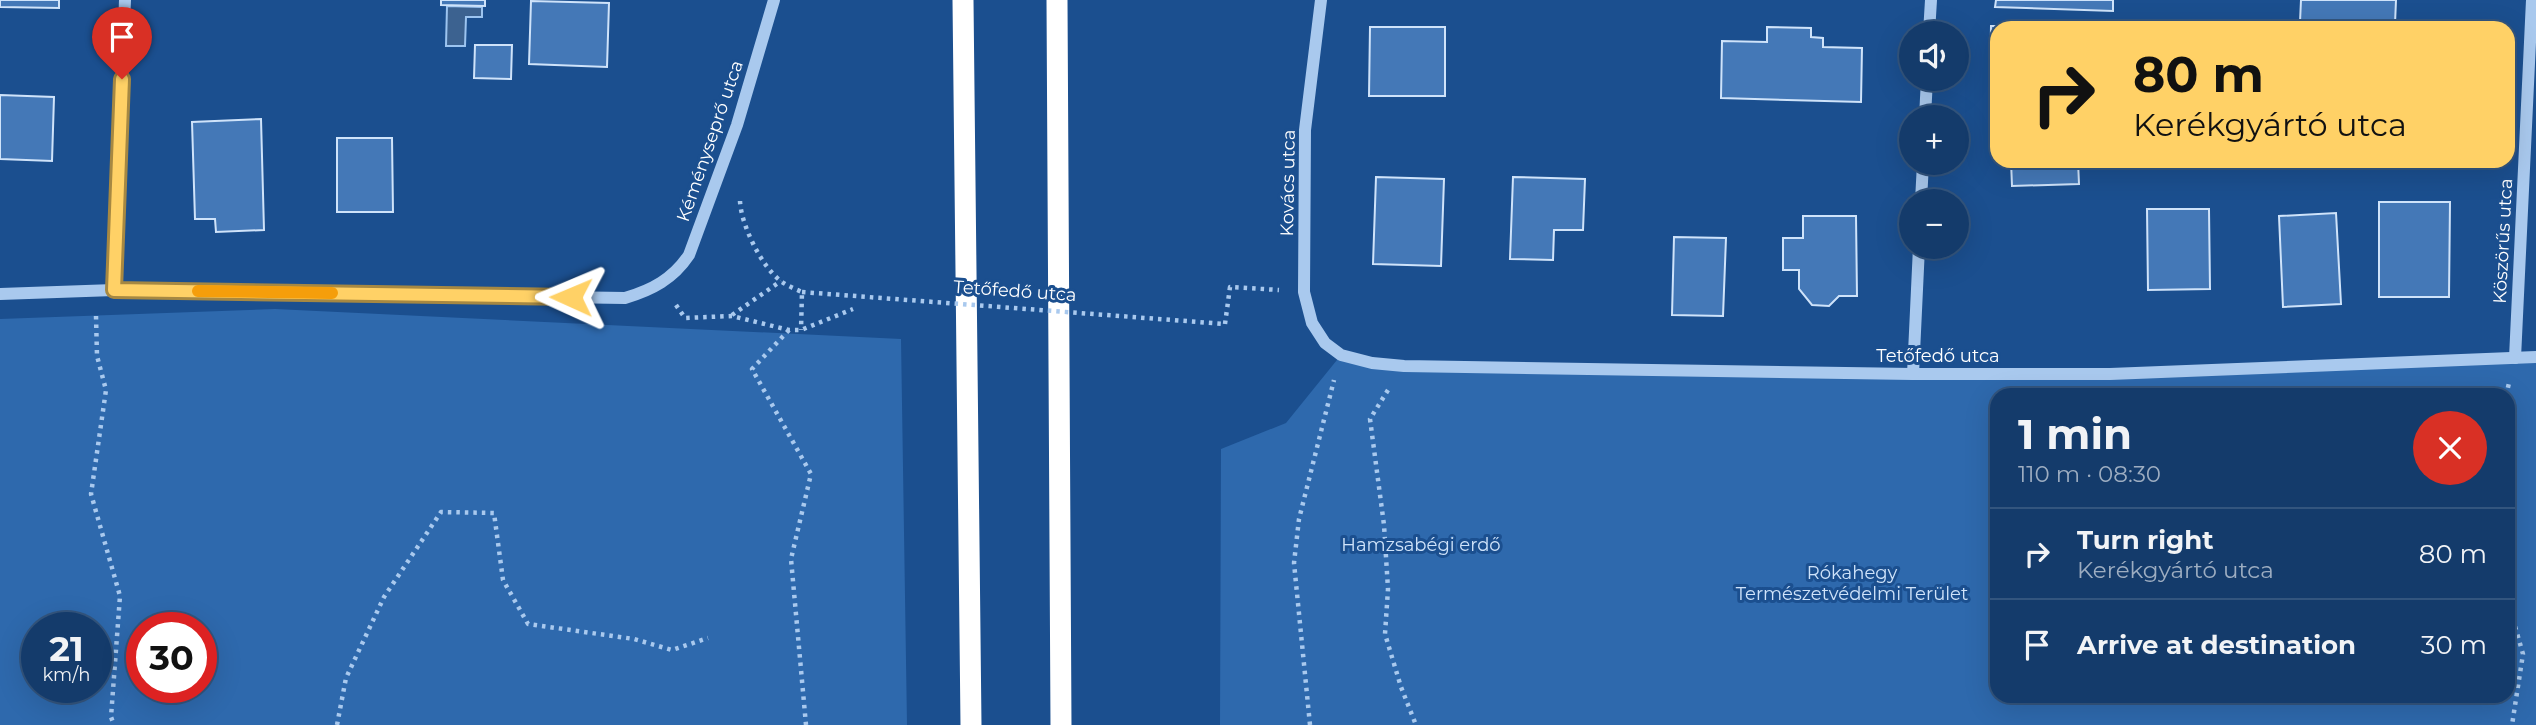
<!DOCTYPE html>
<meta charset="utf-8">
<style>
:root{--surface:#143b6b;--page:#1d4271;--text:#f1f3f6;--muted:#9dadc1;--line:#33557e}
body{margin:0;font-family:Montserrat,sans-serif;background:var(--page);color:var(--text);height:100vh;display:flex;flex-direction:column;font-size:26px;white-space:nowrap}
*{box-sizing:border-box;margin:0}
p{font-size:23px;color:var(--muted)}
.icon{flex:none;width:38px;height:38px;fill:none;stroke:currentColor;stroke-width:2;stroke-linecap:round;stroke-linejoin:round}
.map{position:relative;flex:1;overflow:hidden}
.details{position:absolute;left:1990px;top:388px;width:525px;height:315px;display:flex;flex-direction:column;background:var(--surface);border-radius:21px;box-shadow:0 7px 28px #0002,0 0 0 2px var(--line)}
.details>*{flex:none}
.hud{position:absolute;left:1990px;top:21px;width:525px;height:147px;border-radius:21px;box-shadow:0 7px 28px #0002,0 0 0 2px var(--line);background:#ffd166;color:#111;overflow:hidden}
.fabs{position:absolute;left:1899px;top:21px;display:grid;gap:14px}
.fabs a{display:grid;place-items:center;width:70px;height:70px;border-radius:50%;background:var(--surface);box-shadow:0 7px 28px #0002,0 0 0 2px var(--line);font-size:35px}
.speed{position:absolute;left:21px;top:612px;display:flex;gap:14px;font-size:35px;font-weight:700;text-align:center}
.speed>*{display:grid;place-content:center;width:91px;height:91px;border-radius:50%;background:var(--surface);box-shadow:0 7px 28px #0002,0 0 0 2px var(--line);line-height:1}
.speed small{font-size:18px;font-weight:400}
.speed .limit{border:10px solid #d22;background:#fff;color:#111}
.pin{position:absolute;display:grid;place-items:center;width:60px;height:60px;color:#fff;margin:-72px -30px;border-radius:50% 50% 50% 0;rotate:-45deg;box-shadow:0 0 7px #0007}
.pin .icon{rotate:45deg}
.me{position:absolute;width:77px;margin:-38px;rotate:271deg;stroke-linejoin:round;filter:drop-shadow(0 0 5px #0008)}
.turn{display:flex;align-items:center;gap:24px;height:147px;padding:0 28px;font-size:32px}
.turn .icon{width:91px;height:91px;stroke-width:2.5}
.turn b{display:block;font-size:49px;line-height:60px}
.round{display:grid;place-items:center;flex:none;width:74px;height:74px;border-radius:37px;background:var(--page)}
.head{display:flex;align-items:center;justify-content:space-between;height:119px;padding:0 28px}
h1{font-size:42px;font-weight:700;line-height:52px}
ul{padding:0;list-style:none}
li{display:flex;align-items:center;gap:21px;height:91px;padding:0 28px;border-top:2px solid var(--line)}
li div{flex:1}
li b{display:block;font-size:26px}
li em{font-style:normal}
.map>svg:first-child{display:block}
.green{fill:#2e69ad;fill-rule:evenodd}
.water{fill:#3c6290;stroke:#9cc4f0;stroke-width:2}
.building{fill:#4478b7;stroke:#cfe3fa;stroke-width:2}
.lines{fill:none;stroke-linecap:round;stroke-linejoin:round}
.path{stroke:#a9c9ee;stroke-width:4.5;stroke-dasharray:3.5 5;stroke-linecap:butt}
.minor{stroke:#a9c9ee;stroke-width:12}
.highway{stroke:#fff;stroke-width:21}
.path-bridge{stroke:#a9c9ee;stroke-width:4.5;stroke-dasharray:3.5 5;stroke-linecap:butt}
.route-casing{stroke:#a68842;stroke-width:18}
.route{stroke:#ffd166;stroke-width:12}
.slow{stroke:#f59e0b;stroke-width:12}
.labels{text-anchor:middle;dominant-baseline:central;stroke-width:6;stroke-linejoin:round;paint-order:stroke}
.street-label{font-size:18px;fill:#fff;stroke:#1b4f8f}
.park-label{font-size:18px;fill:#cfe3fa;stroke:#1b4f8f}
</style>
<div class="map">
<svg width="2536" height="725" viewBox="0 0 2536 725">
<rect width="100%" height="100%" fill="#1b4f8f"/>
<g class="green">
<path d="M 275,309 L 901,339 L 907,725 L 0,725 L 0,319 ZM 37,628 L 96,628 L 96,688 L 37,688 ZM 142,628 L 201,628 L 201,688 L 142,688 Z"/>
<path d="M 1341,355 L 1372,363 L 1913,374 L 2536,357 L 2536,725 L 1220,725 L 1221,449 L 1286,423 ZM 1997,396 L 2508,396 L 2508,696 L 1997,696 Z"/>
</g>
<path class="water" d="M 447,6 L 482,7 L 482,17 L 466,17 L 465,46 L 446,46 Z"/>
<g class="building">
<path d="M 0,0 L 59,0 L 59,8 L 0,7 Z"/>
<path d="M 441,0 L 485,0 L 485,6 L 441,5 Z"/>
<path d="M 1996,0 L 2113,0 L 2113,11 L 1995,7 Z"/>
<path d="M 2301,0 L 2396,0 L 2395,24 L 2300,22 Z"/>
<path d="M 531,1 L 609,3 L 607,67 L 529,64 Z"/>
<path d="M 1991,26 L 2057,26 L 2057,28 L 1997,28 L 1997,84 L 1990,84 Z"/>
<path d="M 1370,27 L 1445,27 L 1445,96 L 1369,96 Z"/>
<path d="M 1767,27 L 1811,28 L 1811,37 L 1823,38 L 1823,47 L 1862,48 L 1861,102 L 1721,98 L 1722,41 L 1767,42 Z"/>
<path d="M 475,45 L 512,45 L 511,79 L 474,78 Z"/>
<path d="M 0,95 L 54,97 L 52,161 L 0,159 Z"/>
<path d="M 261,119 L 264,230 L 216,232 L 215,219 L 195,219 L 192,122 Z"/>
<path d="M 337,138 L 392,138 L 393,212 L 337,212 Z"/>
<path d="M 2011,161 L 2078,161 L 2079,184 L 2012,186 Z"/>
<path d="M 1376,177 L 1444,179 L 1441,266 L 1373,264 Z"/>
<path d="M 1513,177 L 1585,179 L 1583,230 L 1554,230 L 1553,260 L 1510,259 Z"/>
<path d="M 2379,202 L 2450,202 L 2449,297 L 2379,297 Z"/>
<path d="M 2147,209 L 2209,209 L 2210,289 L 2148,290 Z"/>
<path d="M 2336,213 L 2341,304 L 2283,307 L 2279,216 Z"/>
<path d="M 1803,216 L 1856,216 L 1857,296 L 1839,296 L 1829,306 L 1812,305 L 1799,289 L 1799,270 L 1783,270 L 1783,238 L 1803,238 Z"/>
<path d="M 1674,237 L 1726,238 L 1723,316 L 1672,315 Z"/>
</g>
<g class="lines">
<g class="path">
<path d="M 740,201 C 741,225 762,268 782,282 C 788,286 795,289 802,292 L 801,330"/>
<path d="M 676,305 L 685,318 L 732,316 L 789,330 L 801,330 L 853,309"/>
<path d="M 732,315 L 781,281"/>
<path d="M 96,316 L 97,356 L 106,390 L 91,494 L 120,596 L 111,717 L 114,725"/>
<path d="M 1225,324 L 1230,287 L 1279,290"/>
<path d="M 789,330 L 752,369 L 811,474 L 791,559 L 806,725"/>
<path d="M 1388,390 L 1370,419 L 1384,525 L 1388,589 L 1385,634 L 1401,687 L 1416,725"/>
<path d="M 2506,396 L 2509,383"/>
<path d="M 2508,602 L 2523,654 L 2512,725"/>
<path d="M 337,725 L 346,678 L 384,597 L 441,512 L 494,513 L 503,580 L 528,624 L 634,639 L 672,650 L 708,638"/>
<path d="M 1310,725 L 1294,563 L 1299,519 L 1334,380"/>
</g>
<g class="minor">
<path d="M 1321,0 L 1305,130 L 1304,292 L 1312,323 L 1325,343 L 1341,355 L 1372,363 L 1404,366 L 1913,374 L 2110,374 L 2536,357"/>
<path d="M 1929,33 L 1931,0"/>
<path d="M 1925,117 L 1927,79"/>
<path d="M 1921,201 L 1923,163"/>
<path d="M 114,290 L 125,0"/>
<path d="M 0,294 L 114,290 L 625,298 C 652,290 673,279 689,255 L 737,125 L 774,0"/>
<path d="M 2515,358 L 2532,0"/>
<path d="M 1913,374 L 1919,247"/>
</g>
<g class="highway">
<path d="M 963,0 L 971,725"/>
<path d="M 1057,0 L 1061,725"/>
</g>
<path class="path-bridge" d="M 802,292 L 1225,324"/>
</g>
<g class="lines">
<g class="route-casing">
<path id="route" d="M 122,79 L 114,290 L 571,297"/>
</g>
<use href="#route" class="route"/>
<path class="slow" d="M 198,291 L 332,293"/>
</g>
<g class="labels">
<g class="street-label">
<text transform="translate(710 141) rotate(-71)">Kéményseprő utca</text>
<text transform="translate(1288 183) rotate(-89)">Kovács utca</text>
<text transform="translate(2503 241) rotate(-87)">Köszörűs utca</text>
<text transform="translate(1015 291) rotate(4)">Tetőfedő utca</text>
<text x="1938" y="356">Tetőfedő utca</text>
</g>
<g class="park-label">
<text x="1421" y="545">Hamzsabégi erdő</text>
<text x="1852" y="573">Rókahegy<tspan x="1852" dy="21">Természetvédelmi Terület</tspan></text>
</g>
</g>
</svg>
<div class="fabs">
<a><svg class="icon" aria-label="sound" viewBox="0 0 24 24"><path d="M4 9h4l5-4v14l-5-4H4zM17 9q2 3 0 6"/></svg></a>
<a>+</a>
<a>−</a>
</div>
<div class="speed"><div>21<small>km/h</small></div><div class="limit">30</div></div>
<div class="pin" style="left:122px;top:79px;background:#d93025"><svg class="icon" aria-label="arrive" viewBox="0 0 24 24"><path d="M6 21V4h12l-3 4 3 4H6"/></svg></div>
<svg class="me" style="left:571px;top:297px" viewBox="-20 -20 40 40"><path d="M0-17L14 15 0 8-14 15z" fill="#ffd166" stroke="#fff" stroke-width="4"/></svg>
<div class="hud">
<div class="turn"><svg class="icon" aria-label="right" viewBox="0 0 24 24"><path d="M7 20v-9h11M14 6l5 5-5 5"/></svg><div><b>80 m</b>Kerékgyártó utca</div></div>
</div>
<section class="details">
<div class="head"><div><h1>1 min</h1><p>110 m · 08:30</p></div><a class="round" style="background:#d93025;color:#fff"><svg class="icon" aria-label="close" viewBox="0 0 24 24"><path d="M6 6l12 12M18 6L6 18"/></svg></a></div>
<ul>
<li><svg class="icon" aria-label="right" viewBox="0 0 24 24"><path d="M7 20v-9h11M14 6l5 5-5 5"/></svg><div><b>Turn right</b><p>Kerékgyártó utca</p></div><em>80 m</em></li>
<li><svg class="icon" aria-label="arrive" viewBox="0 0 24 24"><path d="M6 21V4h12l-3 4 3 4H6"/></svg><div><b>Arrive at destination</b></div><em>30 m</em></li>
</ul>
</section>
</div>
